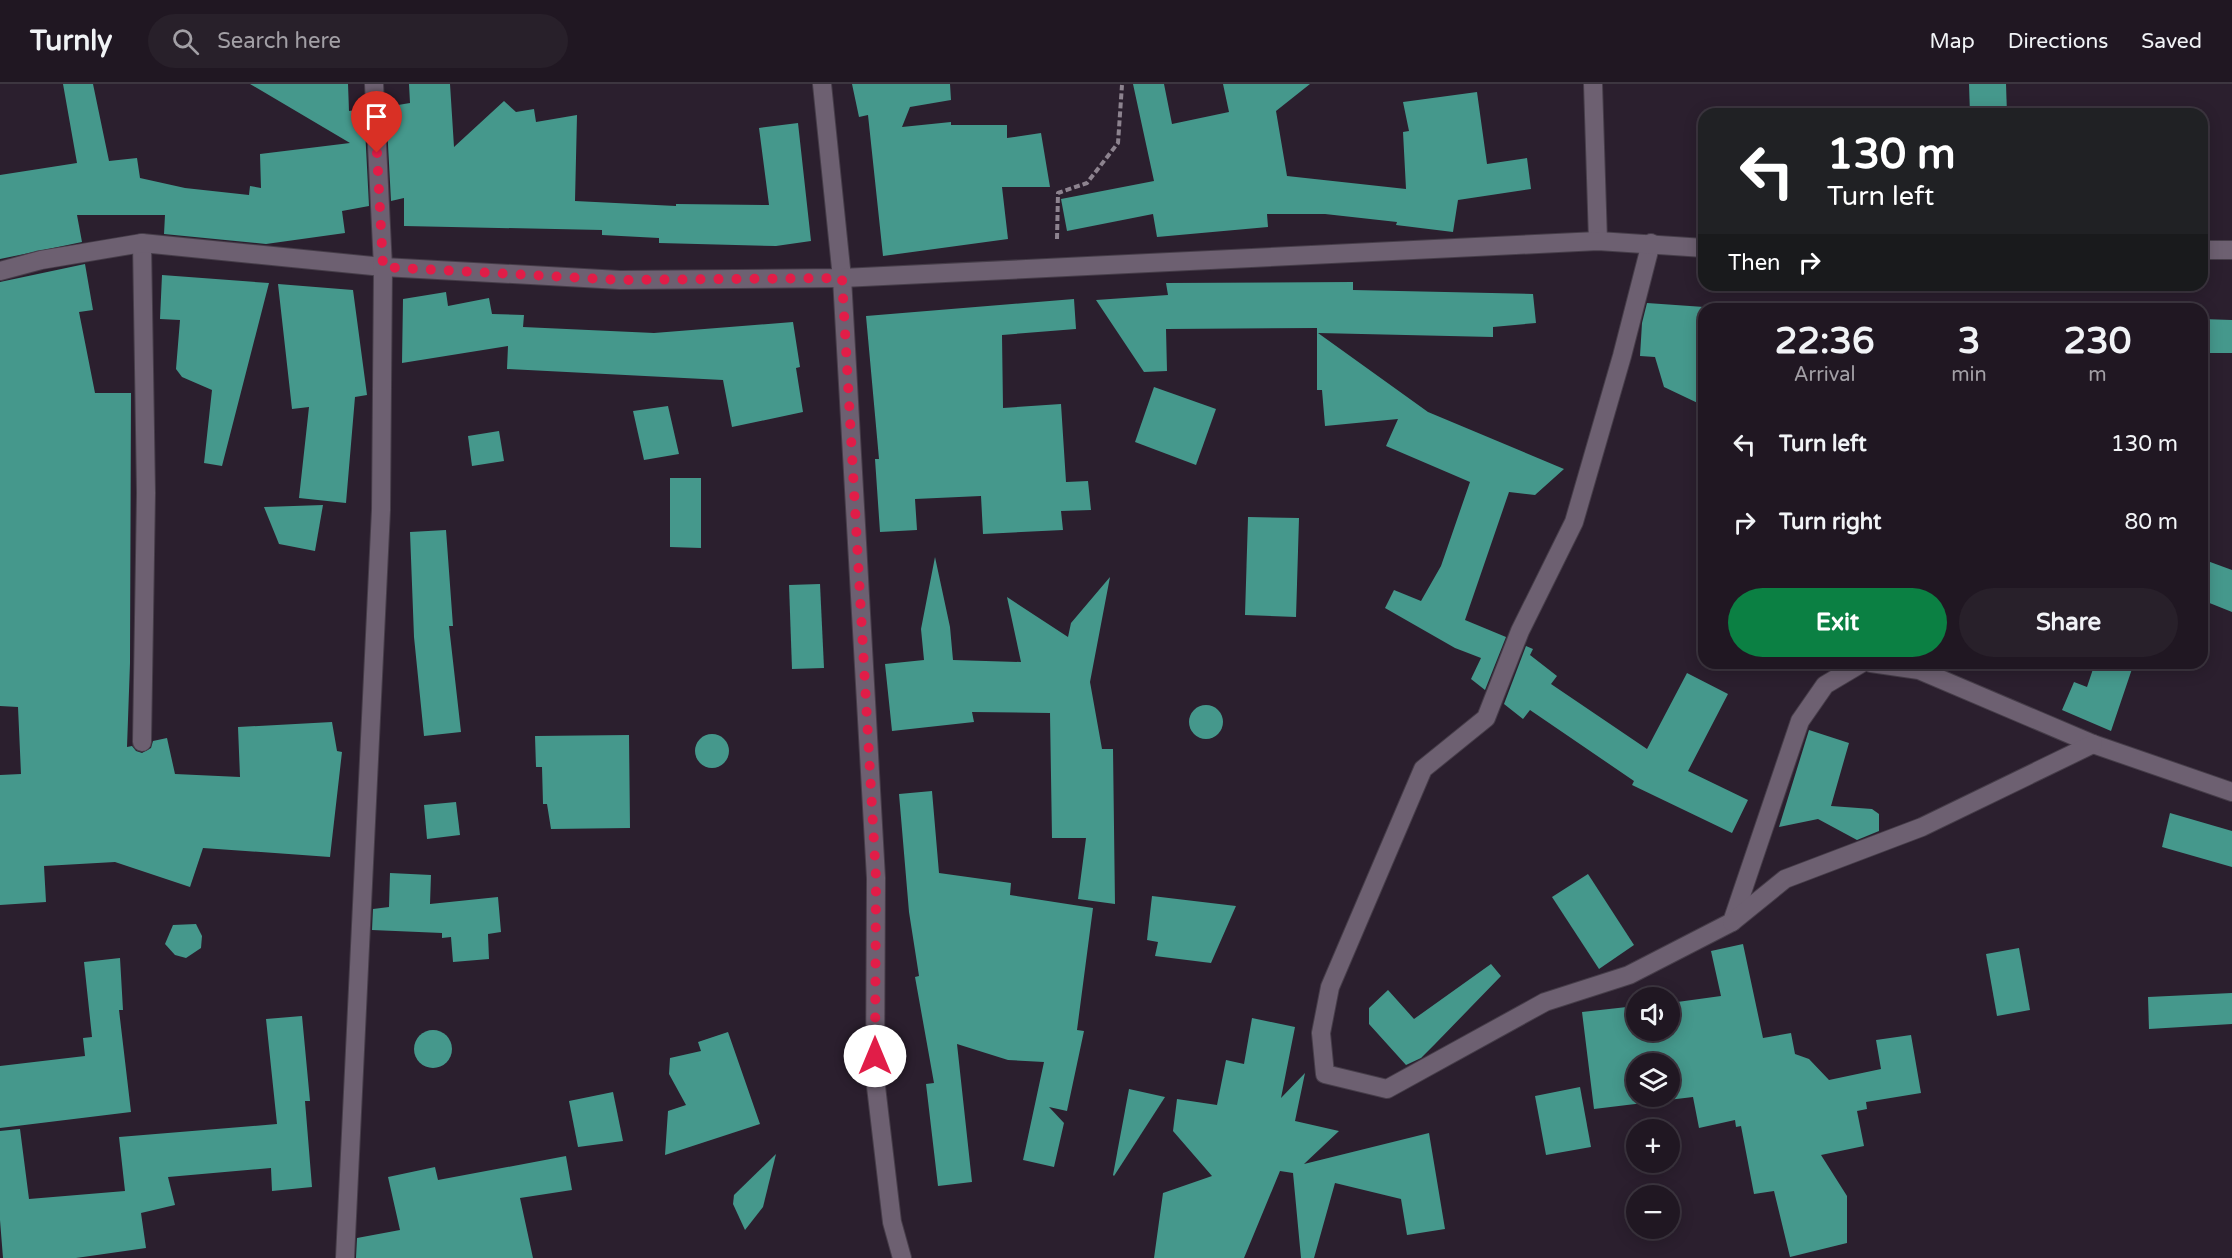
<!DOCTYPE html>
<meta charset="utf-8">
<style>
:root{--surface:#201722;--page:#28202a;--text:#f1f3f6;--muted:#a29fa5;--line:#3d3640;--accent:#0b8043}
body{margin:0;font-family:"Varela Round",sans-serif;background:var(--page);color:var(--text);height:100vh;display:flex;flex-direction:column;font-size:22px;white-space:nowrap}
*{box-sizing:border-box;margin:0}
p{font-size:20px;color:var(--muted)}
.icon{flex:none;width:33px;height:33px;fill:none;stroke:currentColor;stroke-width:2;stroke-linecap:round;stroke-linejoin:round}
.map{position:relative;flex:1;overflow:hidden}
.sheet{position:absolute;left:1698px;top:219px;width:510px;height:366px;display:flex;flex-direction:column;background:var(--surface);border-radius:18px;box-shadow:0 3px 15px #0003,0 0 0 2px var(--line)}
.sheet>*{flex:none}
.hud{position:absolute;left:1698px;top:24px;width:510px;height:183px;border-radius:18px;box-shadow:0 3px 15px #0003,0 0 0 2px var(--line);background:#202124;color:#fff;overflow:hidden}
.buttons{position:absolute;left:1626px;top:903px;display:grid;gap:12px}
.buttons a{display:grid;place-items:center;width:54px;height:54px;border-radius:50%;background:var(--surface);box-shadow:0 3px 15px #0003,0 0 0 2px var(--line);font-size:30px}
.pin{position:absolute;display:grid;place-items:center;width:51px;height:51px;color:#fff;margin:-62px -26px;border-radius:50% 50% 50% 0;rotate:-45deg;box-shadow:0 0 6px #0007}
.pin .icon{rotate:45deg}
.me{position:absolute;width:66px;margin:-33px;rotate:0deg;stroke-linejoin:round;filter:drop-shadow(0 0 4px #0008)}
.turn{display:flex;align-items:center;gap:21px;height:126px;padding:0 30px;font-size:27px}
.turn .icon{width:78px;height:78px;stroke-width:2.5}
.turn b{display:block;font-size:42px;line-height:51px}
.then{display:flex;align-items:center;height:57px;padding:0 30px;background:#0003;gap:12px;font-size:22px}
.eta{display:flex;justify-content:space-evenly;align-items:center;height:102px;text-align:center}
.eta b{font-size:36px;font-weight:700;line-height:42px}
.action{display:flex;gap:12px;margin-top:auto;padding:12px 30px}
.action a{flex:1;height:69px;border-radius:36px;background:var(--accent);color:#fff;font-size:24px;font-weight:700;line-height:69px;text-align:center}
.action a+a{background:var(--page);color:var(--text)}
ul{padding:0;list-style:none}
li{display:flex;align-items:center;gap:18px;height:78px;padding:0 30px}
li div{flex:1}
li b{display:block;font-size:22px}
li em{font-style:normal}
header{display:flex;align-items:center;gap:36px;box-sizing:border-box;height:84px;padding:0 30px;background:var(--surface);border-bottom:2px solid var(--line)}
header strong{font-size:28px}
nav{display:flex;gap:33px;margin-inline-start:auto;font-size:21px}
.search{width:420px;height:54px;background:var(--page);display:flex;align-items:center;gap:15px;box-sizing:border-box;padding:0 21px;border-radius:33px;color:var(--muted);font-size:22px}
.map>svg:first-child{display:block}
.building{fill:#45988c;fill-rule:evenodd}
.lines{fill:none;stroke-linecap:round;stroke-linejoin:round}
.minor-casing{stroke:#463d49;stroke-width:20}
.path{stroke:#8d838f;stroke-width:4;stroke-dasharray:6 3;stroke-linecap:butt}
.minor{stroke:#6d6071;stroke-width:18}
.route{stroke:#e11d48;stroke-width:10;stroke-dasharray:0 18}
</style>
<header>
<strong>Turnly</strong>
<div class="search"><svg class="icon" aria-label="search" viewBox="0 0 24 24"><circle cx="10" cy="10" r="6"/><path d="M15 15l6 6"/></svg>Search here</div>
<nav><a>Map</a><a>Directions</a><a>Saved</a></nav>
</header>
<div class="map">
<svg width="2232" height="1174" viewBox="0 0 2232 1174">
<rect width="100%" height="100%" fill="#2b1f2e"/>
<g class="building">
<path d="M 63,0 L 93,0 L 109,77 L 137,74 L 140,94 L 185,104 L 249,111 L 250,102 L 261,104 L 260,70 L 350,59 L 250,0 L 348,0 L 349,27 L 364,25 L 369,122 L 342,127 L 345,149 L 266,160 L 164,150 L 165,131 L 77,131 L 82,158 L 0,175 L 0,91 L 77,79 Z"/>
<path d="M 409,0 L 450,0 L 454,63 L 504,17 L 516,28 L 534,25 L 536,38 L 577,31 L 575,117 L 676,122 L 676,120 L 769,121 L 759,44 L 798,39 L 811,157 L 776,162 L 659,159 L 659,154 L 602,151 L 602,146 L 404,142 L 404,114 L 391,117 L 386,23 L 410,19 Z"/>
<path d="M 852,0 L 950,0 L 951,16 L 910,23 L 902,43 L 951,38 L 951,41 L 1007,41 L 1007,54 L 1041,49 L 1050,103 L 1002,103 L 1008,155 L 883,172 L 868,31 L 859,33 Z"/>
<path d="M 1133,0 L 1164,0 L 1172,40 L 1229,28 L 1223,0 L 1310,0 L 1276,27 L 1287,92 L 1406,105 L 1403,48 L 1409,47 L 1403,18 L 1477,8 L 1487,80 L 1527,74 L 1531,105 L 1458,116 L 1453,148 L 1396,141 L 1397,138 L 1325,130 L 1267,130 L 1268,143 L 1157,153 L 1153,130 L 1067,147 L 1061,115 L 1154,97 Z"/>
<path d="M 1969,0 L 2006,0 L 2007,30 L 1970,30 Z"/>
<path d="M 85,180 L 93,226 L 79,228 L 95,309 L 131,309 L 130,579 L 127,663 L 132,662 L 136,667 L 142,669 L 151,664 L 153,657 L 167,654 L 175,690 L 240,693 L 238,643 L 332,638 L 337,667 L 342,668 L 330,773 L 203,764 L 190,803 L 115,778 L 44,782 L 46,818 L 0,821 L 0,691 L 21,690 L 18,623 L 0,622 L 0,198 Z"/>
<path d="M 162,191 L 269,199 L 222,382 L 204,379 L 212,306 L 182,293 L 176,285 L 180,236 L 160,235 Z"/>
<path d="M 1353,198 L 1353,206 L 1533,210 L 1536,239 L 1493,243 L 1493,253 L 1318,249 L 1428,328 L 1564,385 L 1535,411 L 1509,408 L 1465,536 L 1506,553 L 1485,606 L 1471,595 L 1481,574 L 1455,564 L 1385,524 L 1394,506 L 1421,517 L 1441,482 L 1470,398 L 1386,362 L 1398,335 L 1325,342 L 1322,306 L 1317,306 L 1317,244 L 1166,245 L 1167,287 L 1144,288 L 1096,216 L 1168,211 L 1166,199 Z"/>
<path d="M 278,200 L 353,206 L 367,311 L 355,313 L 346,419 L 299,414 L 309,323 L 292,325 Z"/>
<path d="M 446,208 L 448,222 L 489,214 L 492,230 L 524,231 L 523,243 L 654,249 L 793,238 L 800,283 L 796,284 L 803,328 L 732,343 L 723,296 L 507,285 L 508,262 L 402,279 L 403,215 Z"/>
<path d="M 1074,215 L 1076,245 L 1002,251 L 1003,324 L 1061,320 L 1066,398 L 1088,397 L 1091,426 L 1061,427 L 1063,446 L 983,450 L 981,412 L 915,415 L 917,446 L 880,448 L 875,375 L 879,375 L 866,232 Z"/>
<path d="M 1647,219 L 1704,223 L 1704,322 L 1664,303 L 1655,273 L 1640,272 L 1642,239 Z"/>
<path d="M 2202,235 L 2232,236 L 2232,269 L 2202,269 Z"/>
<path d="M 1154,303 L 1216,325 L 1196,381 L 1135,358 Z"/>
<path d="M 668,322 L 679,370 L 644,376 L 633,327 Z"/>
<path d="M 499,347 L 504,377 L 472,382 L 468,352 Z"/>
<path d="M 670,394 L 701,394 L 701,464 L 670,463 Z"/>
<path d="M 323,421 L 315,467 L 279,460 L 264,423 Z"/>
<path d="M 1248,433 L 1299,434 L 1296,533 L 1245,531 Z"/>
<path d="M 446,446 L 453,542 L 449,542 L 461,648 L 424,652 L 414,553 L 410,448 Z"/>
<path d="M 935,473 L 950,543 L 953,576 L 1021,578 L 1007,513 L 1068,553 L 1071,539 L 1110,493 L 1090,598 L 1102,665 L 1113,665 L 1115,820 L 1078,815 L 1086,754 L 1052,754 L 1050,629 L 972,628 L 974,638 L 892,647 L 885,580 L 924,576 L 921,545 Z"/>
<path d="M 2202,475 L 2232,486 L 2232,528 L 2202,516 Z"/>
<path d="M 820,500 L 824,584 L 792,585 L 789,501 Z"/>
<path d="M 1526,562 L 1533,565 L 1530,571 L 1557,592 L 1551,600 L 1647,665 L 1687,589 L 1728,610 L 1688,687 L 1748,716 L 1732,749 L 1632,701 L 1634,697 L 1530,626 L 1523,635 L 1504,620 Z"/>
<path d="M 2095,579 L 2134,579 L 2111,647 L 2062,626 L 2074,598 L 2087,603 Z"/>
<circle cx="1206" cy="638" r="17"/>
<path d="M 1809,646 L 1849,659 L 1831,722 L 1872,725 L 1879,730 L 1879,747 L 1857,756 L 1818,735 L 1779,743 Z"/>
<circle cx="712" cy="667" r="17"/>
<path d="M 629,651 L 630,744 L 551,745 L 547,720 L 543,720 L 542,683 L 536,683 L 535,652 Z"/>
<path d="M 932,707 L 939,789 L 1011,799 L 1010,811 L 1093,824 L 1077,946 L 1084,947 L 1067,1027 L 1049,1023 L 1064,1039 L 1054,1083 L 1023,1076 L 1044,978 L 1008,976 L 957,960 L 972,1098 L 938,1102 L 926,1000 L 934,999 L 915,893 L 919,892 L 909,828 L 899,710 Z"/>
<path d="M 456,718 L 460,751 L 427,755 L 424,721 Z"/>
<path d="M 2170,729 L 2232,747 L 2232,783 L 2162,763 Z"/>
<path d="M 390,789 L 431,791 L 430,820 L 498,813 L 501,848 L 488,850 L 489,875 L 453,878 L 451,853 L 442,854 L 442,849 L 372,846 L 373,825 L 389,823 Z"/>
<path d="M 1588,790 L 1634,861 L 1599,885 L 1552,813 Z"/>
<path d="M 1152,812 L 1236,822 L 1211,879 L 1155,872 L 1158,858 L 1147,856 Z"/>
<path d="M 196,840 L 202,852 L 201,864 L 186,874 L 175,871 L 165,860 L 173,841 Z"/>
<path d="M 1743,860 L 1763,954 L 1791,949 L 1795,970 L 1809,975 L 1829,996 L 1881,985 L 1876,956 L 1911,951 L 1921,1009 L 1866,1018 L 1867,1025 L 1857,1027 L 1864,1062 L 1821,1071 L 1847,1112 L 1847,1159 L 1790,1173 L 1774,1107 L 1754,1110 L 1741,1042 L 1736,1043 L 1735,1036 L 1699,1044 L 1693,1013 L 1594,1025 L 1582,928 L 1636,922 L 1636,946 L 1670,946 L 1670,919 L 1721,912 L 1711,867 ZM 1636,980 L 1670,980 L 1670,1012 L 1636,1012 Z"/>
<path d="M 2019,864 L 2030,926 L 1997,932 L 1986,870 Z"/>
<path d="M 120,874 L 123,926 L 119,926 L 131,1028 L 0,1044 L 0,982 L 85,972 L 83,954 L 92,953 L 84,878 Z"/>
<path d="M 1491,880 L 1501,892 L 1436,959 L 1421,974 L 1406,981 L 1369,940 L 1369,924 L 1388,906 L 1414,935 Z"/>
<path d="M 2232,909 L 2232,940 L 2149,945 L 2148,913 Z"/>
<path d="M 302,932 L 310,1017 L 305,1017 L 312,1103 L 272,1107 L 271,1084 L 168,1093 L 175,1121 L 141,1129 L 146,1164 L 76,1174 L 3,1174 L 0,1136 L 0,1047 L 20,1045 L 29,1115 L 125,1107 L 119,1053 L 277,1040 L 266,935 Z"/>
<path d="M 1252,934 L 1295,943 L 1281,1014 L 1305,989 L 1295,1037 L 1339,1047 L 1304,1080 L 1429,1049 L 1445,1145 L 1407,1151 L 1401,1115 L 1335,1099 L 1314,1174 L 1301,1174 L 1293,1089 L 1280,1087 L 1244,1174 L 1154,1174 L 1163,1109 L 1212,1092 L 1173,1047 L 1177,1015 L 1217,1021 L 1226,976 L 1244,980 Z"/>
<circle cx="433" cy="965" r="19"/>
<path d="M 728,948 L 760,1040 L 665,1071 L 668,1027 L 686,1021 L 669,990 L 670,974 L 701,967 L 698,958 Z"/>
<path d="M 1580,1003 L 1591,1063 L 1546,1071 L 1535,1012 Z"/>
<path d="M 1129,1005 L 1165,1013 L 1114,1092 L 1113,1091 Z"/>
<path d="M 613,1008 L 623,1057 L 578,1063 L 569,1017 Z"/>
<path d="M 776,1070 L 763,1123 L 745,1146 L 733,1120 L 734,1111 Z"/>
<path d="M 566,1072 L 572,1106 L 520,1114 L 533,1174 L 356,1174 L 357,1154 L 400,1146 L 388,1093 L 435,1083 L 438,1096 Z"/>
</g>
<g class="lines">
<g class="minor-casing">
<g id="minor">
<path d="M 822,0 L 842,194 L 876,794 L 875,994 L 892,1138 L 902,1174"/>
<path d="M 1593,0 L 1598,157"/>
<path d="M 142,159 L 146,409 L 142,658"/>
<path d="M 1651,159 L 1622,272 L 1574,438 L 1520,547 L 1486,634 L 1423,685 L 1330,903 L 1321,949 L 1325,990 L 1387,1005 L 1545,918 L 1629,891 L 1732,838 L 1800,637 L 1825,601 L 1862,579"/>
<path d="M 2202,166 L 2232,166"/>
<path d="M 0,187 L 41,176 L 142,159 L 383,183 L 620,196 L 842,194 L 1598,157 L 1704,164"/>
<path d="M 1871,579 L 1919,586 L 2093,660 L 2232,708"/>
<path d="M 1732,838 L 1785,795 L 1922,743 L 2093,660"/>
<path d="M 345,1174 L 381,426 L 383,183 L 374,0"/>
</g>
</g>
<path class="path" d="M 1057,155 L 1058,109 L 1087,99 L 1118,59 L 1122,1"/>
<use href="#minor" class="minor"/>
</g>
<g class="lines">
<path class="route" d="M 377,69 L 383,183 L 620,196 L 842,194 L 876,794 L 875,972"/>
</g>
</svg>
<div class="buttons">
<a><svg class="icon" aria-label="sound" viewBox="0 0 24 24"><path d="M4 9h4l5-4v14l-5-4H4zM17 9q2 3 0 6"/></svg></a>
<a><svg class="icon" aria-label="layers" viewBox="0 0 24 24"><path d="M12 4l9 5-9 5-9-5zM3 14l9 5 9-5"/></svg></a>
<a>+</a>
<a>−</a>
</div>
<div class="pin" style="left:377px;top:69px;background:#d93025"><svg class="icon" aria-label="arrive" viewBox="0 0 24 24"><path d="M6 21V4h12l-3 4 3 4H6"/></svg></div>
<svg class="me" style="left:875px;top:972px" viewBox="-20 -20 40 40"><circle r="19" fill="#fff"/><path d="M0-13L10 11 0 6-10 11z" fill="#e11d48"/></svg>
<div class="hud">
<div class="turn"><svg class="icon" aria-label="left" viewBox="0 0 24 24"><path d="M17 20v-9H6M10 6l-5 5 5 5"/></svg><div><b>130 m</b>Turn left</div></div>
<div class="then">Then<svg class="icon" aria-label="right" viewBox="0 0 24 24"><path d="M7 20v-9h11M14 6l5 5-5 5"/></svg></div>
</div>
<section class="sheet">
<div class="eta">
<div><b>22:36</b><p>Arrival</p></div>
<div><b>3</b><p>min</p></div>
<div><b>230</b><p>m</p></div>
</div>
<ul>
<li><svg class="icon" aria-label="left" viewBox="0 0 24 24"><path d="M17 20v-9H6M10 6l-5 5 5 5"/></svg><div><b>Turn left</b></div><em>130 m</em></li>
<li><svg class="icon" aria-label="right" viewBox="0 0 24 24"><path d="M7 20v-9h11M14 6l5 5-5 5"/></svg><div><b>Turn right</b></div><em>80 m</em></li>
</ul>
<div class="action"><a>Exit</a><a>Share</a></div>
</section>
</div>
